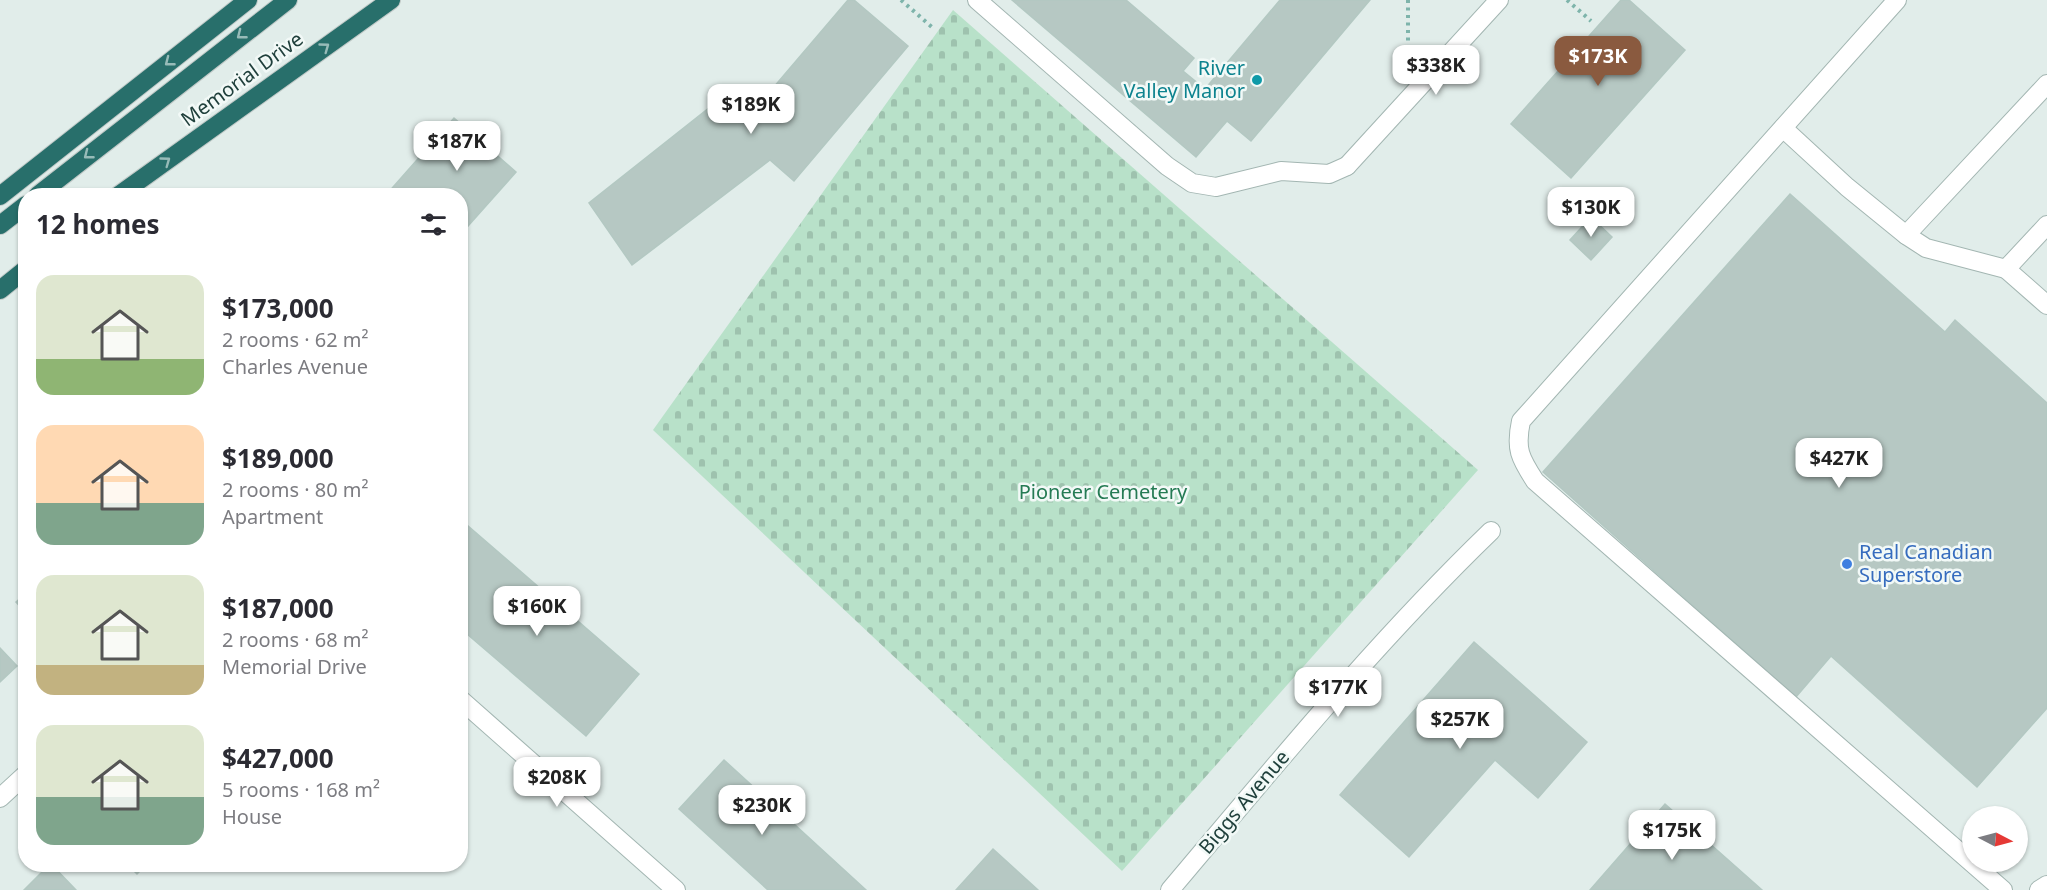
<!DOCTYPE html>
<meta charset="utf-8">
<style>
body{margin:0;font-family:"Noto Sans",sans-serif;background:#f2f2f3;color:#2b2b33;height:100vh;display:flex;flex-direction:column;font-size:22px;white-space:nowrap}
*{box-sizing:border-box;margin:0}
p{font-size:20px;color:#7c7c81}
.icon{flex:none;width:33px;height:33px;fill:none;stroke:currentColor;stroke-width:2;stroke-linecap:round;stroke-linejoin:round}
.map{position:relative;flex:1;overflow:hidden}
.side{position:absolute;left:18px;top:188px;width:450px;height:684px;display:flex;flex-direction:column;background:#fff;border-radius:24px;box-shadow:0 2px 4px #0004}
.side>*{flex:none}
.needle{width:39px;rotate:96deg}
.tools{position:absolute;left:1962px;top:806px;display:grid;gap:12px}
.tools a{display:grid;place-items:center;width:66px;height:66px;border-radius:50%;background:#fff;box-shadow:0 2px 4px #0004;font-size:30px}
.price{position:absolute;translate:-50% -51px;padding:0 14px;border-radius:12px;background:#fff;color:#222;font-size:20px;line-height:39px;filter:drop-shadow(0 2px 3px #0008)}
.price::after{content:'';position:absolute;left:50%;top:36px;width:18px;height:14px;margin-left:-9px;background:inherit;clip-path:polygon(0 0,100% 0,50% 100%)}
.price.on{background:#8a5a3f;color:#fff}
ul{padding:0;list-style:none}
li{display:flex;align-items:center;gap:18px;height:150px;padding:0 18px}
li span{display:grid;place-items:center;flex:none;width:168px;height:120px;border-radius:18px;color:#555}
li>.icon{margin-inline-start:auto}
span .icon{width:72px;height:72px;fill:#fffc;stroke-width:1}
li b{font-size:26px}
h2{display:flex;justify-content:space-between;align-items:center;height:72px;padding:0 18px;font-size:26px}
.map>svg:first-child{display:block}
</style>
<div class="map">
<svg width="2047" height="890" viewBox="0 0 2047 890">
<defs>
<pattern id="cemetery-stones" width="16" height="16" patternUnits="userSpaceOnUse" patternTransform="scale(1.5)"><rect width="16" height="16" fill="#b8e1c9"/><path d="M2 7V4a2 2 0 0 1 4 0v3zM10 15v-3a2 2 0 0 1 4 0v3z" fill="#9ec2ae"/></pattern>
</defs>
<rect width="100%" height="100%" fill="#e1edea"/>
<path fill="url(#cemetery-stones)" d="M953,10L1478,470L1122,871L653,430Z"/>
<g fill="#b6c8c3" stroke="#b3c8c2" stroke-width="1.5">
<path d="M848,0H854L908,46L794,181L770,160L632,265L589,203L724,96L744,122Z"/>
<path d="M1012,0H1126L1194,58L1183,71L1205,89L1280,0H1370L1251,141L1227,121L1196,157Z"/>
<path d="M1621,0H1629L1685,50L1571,178L1511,124Z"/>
<path d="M454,118L516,172L460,235V195H386Z"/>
<path d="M1790,194L1945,332L1955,320L2047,403V708L1977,787L1831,656L1796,697L1543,472Z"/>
<path d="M1591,217L1612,237L1591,260L1570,240Z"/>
<path d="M460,519L639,674L586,736L460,628Z"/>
<path d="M26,593V613L16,602Z"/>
<path d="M1474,642L1587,742L1538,798L1495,760L1409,857L1340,795Z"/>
<path d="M0,648L17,666L0,682Z"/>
<path d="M724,760L866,890H768L679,809Z"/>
<path d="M1665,804L1762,890H1590Z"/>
<path d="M993,849L1038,890H956Z"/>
<path d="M51,864L76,890H24L50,864Z"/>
<path d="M127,864H147L137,874Z"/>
</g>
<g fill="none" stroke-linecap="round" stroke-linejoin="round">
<g stroke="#a3b6b2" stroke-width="20">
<g id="lane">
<path d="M977,0L1167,166L1192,183L1216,187L1281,171L1329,174L1347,166"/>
<path d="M1897,0L1521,421C1515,449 1520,458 1535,481L2003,890"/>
<path d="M1783,128L1847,187L1906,235L2047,84"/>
<path d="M1906,235L1926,248L2006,269L2047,225"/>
<path d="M2006,269L2047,305"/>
<path d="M2039,890L2047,885"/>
</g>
</g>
<g stroke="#a3b6b2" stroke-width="20">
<g id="street">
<path d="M1347,166L1499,0"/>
<path d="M460,699L676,890"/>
<path d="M0,798L26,774"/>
<path d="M1170,890C1274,767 1375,643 1491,531"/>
</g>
</g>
<g stroke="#c1cac8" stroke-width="20">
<g id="highway">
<path d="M38,195L288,0"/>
<path d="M119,195L391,0"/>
<path d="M0,196L248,0"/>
<path d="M0,225L26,205"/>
<path d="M0,290L26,269"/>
</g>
</g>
<g stroke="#7eb4ab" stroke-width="4" stroke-dasharray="3 4.5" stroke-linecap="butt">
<path d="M901,0L933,28"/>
<path d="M1408,0V62"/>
<path d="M1567,0L1591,21"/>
</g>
<use href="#lane" stroke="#fff" stroke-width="18"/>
<use href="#street" stroke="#fff" stroke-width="18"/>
<use href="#highway" stroke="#286f6b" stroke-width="18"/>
</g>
<defs><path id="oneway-chevron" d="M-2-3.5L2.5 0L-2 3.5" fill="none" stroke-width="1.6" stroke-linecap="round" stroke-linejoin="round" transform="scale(1.5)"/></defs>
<g stroke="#97bbb8">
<use href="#oneway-chevron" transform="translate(241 35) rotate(142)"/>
<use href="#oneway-chevron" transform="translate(325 47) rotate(-36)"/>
<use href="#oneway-chevron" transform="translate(169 62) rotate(142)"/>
<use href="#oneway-chevron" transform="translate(88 155) rotate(142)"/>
<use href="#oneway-chevron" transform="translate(166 161) rotate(-36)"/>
</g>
<circle fill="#0f9aa8" stroke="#f2f9f7" stroke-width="2" cx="1257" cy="80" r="6"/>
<circle fill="#3f7fe0" stroke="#f2f9f7" stroke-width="2" cx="1847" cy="564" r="6"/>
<g text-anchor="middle" stroke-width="5" stroke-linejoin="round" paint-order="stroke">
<g font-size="20" fill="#0d838f" stroke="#f2f9f7" text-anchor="end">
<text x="1245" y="75">River<tspan x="1245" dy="23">Valley Manor</tspan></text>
</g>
<g font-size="20" fill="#20403c" stroke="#f2f9f7">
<text transform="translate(242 79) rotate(-36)" y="7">Memorial Drive</text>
<text transform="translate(1244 802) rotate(-50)" y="7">Biggs Avenue</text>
</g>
<g font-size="20" fill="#257b54" stroke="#f2f9f7">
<text x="1103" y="499">Pioneer Cemetery</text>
</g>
<g font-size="20" fill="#366cbe" stroke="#f2f9f7" text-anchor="start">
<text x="1859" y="559">Real Canadian<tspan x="1859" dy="23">Superstore</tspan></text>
</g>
</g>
</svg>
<div class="tools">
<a><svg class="needle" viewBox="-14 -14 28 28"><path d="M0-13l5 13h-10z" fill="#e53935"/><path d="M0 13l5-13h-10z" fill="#7c7c81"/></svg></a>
</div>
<b class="price on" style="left:1598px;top:87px">$173K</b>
<b class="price" style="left:1436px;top:96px">$338K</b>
<b class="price" style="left:751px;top:135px">$189K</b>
<b class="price" style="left:457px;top:172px">$187K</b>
<b class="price" style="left:1591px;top:238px">$130K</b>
<b class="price" style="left:1839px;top:489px">$427K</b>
<b class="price" style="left:537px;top:637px">$160K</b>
<b class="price" style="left:1338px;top:718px">$177K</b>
<b class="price" style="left:1460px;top:750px">$257K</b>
<b class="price" style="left:557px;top:808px">$208K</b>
<b class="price" style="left:762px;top:836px">$230K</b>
<b class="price" style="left:1672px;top:861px">$175K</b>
<section class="side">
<h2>12 homes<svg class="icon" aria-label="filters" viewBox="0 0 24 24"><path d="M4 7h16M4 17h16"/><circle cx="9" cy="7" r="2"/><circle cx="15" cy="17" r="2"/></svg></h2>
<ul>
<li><span style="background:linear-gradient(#dfe7d0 70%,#8fb573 0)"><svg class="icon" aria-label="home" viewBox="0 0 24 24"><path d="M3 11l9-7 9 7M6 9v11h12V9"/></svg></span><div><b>$173,000</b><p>2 rooms · 62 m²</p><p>Charles Avenue</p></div></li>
<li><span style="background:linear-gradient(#ffd9b3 65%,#7fa58c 0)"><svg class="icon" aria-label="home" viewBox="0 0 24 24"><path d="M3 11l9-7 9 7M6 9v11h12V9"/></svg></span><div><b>$189,000</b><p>2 rooms · 80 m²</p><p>Apartment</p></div></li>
<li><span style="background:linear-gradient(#dfe7d0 75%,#c2b280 0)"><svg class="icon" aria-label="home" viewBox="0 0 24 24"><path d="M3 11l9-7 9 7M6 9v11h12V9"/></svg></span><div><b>$187,000</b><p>2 rooms · 68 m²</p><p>Memorial Drive</p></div></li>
<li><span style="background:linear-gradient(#dfe7d0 60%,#7fa58c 0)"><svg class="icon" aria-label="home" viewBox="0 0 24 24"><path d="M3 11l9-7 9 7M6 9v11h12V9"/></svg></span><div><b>$427,000</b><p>5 rooms · 168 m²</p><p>House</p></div></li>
</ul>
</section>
</div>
